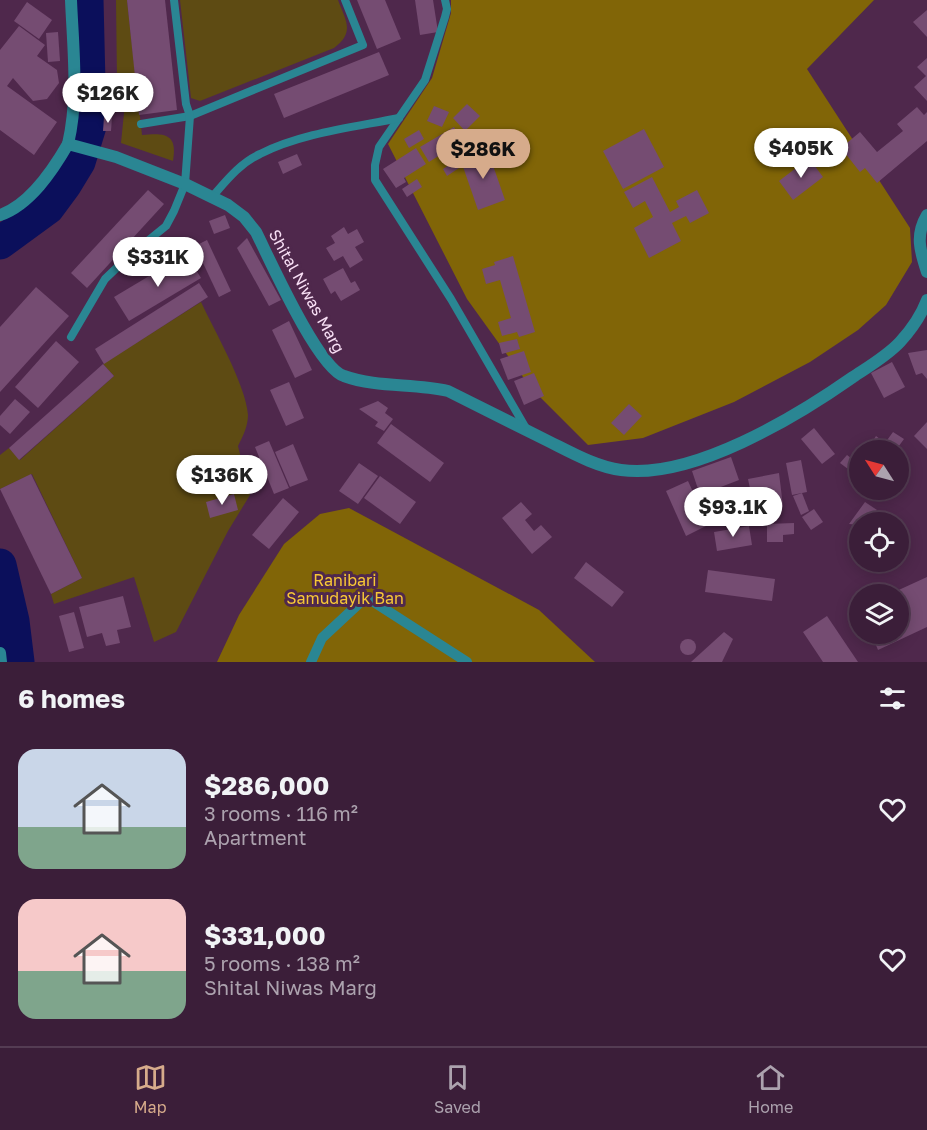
<!DOCTYPE html>
<meta charset="utf-8">
<style>
body{margin:0;font-family:"Golos Text",sans-serif;background:#422741;color:#f1f3f6;height:100vh;display:flex;flex-direction:column;font-size:22px;white-space:nowrap}
*{box-sizing:border-box;margin:0}
p{font-size:20px;color:#aca2ae}
.icon{flex:none;width:33px;height:33px;fill:none;stroke:currentColor;stroke-width:2;stroke-linecap:round;stroke-linejoin:round}
.map{position:relative;height:662px;overflow:hidden}
.drawer{display:flex;flex-direction:column;background:#3b1e39;flex:1}
.drawer>*{flex:none}
.needle{width:39px;rotate:306deg}
.tools{position:absolute;left:849px;top:440px;display:grid;gap:12px}
.tools a{display:grid;place-items:center;width:60px;height:60px;border-radius:50%;background:#3b1e39;box-shadow:0 3px 15px #0003,0 0 0 2px #543c53;font-size:30px}
.price{position:absolute;translate:-50% -51px;padding:0 14px;border-radius:21px;background:#fff;color:#222;font-size:20px;line-height:39px;filter:drop-shadow(0 2px 3px #0008)}
.price::after{content:'';position:absolute;left:50%;top:36px;width:18px;height:14px;margin-left:-9px;background:inherit;clip-path:polygon(0 0,100% 0,50% 100%)}
.price.on{background:#d6ab8b;color:#111}
ul{padding:0;list-style:none}
li{display:flex;align-items:center;gap:18px;height:150px;padding:0 18px}
li span{display:grid;place-items:center;flex:none;width:168px;height:120px;border-radius:18px;color:#555}
li>.icon{margin-inline-start:auto}
span .icon{width:72px;height:72px;fill:#fffc;stroke-width:1}
li b{font-size:26px}
h2{display:flex;justify-content:space-between;align-items:center;height:72px;padding:0 18px;font-size:26px}
.dock{display:flex;justify-content:space-around;align-items:center;height:84px;border-top:2px solid #543c53;background:#3b1e39;font-size:16px;color:#aca2ae}
.dock a{display:grid;justify-items:center;gap:3px}
.dock .on{color:#d6ab8b}
.map>svg:first-child{display:block}
</style>
<div class="map">
<svg width="927" height="662" viewBox="0 0 927 662">
<rect width="100%" height="100%" fill="#4f284c"/>
<g fill="#5e4b13">
<path d="M116,0H127L142,135C164,133 178,133 173,161L121,143L124,113L117,81Z"/>
<path d="M180,0H338C346,21 355,32 334,48L200,101L191,98Z"/>
<path d="M201,302C214,330 246,385 248,415C248,426 243,436 238,446L250,495L228,531L176,632L154,642L134,577L54,604L51,594L82,578L32,474L0,489V455L9,448L20,460L114,376L103,364Z"/>
</g>
<g fill="#816507">
<path d="M451,0H874L807,69L910,228L912,262L886,305L858,330L810,362L734,402L643,438L588,445L531,388L467,299L388,144L432,78L451,13Z"/>
<path d="M349,508L539,610L595,662H217L239,615L284,544L320,514Z"/>
</g>
<g fill="none" stroke-linecap="round" stroke-linejoin="round">
<g stroke="#0b0f5b" stroke-width="33">
<path d="M0,243L48,208L65,185L79,162L90,126L87,0"/>
<path d="M0,565L13,621L18,662"/>
</g>
</g>
<g fill="#754c72">
<path d="M127,0H165L177,110L139,115Z"/>
<path d="M357,0H385L401,39L377,49Z"/>
<path d="M415,0H433L438,32L420,35Z"/>
<path d="M27,2L52,20L39,39L14,21Z"/>
<path d="M927,10V37L913,22Z"/>
<path d="M19,26L45,45L37,56L57,70L59,83L47,99L33,101L13,78L7,86L57,122L34,155L0,130V50Z"/>
<path d="M58,32L60,61L48,62L46,33Z"/>
<path d="M379,52L389,75L284,118L274,94Z"/>
<path d="M927,58V101L914,87L926,76L917,67Z"/>
<rect x="101" y="95" width="10" height="12"/>
<path d="M467,104L480,116L465,131L453,118Z"/>
<path d="M434,106L449,112L442,127L427,121Z"/>
<path d="M917,107L924,115L927,112V141L877,183L865,168L860,172L841,148L860,132L877,152L903,131L897,124Z"/>
<path d="M104,117H112L111,131H103Z"/>
<path d="M454,127L462,141L429,162L420,147Z"/>
<path d="M644,129L664,167L623,189L603,151Z"/>
<path d="M419,130L424,139L409,148L404,139Z"/>
<path d="M416,148L426,164L404,178L406,182L396,188L383,169Z"/>
<path d="M488,151L505,200L478,210L461,161Z"/>
<path d="M297,154L302,165L283,174L278,162Z"/>
<path d="M809,158L823,177L793,200L779,181Z"/>
<path d="M455,161L459,168L447,176L443,169Z"/>
<path d="M652,177L670,212L679,207L676,201L697,190L709,213L690,223L686,216L672,223L681,241L649,258L634,228L653,217L645,201L633,208L624,192Z"/>
<path d="M417,179L422,187L407,197L402,189Z"/>
<path d="M148,190L164,204L87,288L71,273Z"/>
<path d="M225,215L230,228L214,234L209,221Z"/>
<path d="M344,227L348,234L357,229L364,242L355,247L363,260L350,268L343,256L334,261L326,248L335,243L331,236Z"/>
<path d="M247,238L281,300L269,306L237,248Z"/>
<path d="M207,240L231,291L219,297L195,246Z"/>
<path d="M186,254L201,278L129,321L114,297Z"/>
<path d="M513,256L535,332L519,337L517,332L502,336L498,322L511,318L500,280L486,284L482,269L495,265L494,262Z"/>
<path d="M343,268L351,283L355,281L360,290L341,301L335,291L331,294L323,279Z"/>
<path d="M199,283L208,297L104,364L95,349Z"/>
<path d="M36,287L69,316L0,392V327Z"/>
<path d="M289,321L312,370L295,378L272,330Z"/>
<path d="M517,339L520,349L502,354L499,343Z"/>
<path d="M56,341L79,362L38,408L15,387Z"/>
<path d="M927,350V379L922,373L916,375L908,353Z"/>
<path d="M524,351L531,372L508,380L500,359Z"/>
<path d="M892,362L905,387L884,398L871,373Z"/>
<path d="M103,364L114,376L19,460L9,448Z"/>
<path d="M534,373L544,396L524,405L514,381Z"/>
<path d="M289,382L304,418L286,426L270,390Z"/>
<path d="M15,399L30,412L10,434L0,425V416Z"/>
<path d="M378,401L388,408L385,413L393,419L384,431L375,426L378,422L359,409Z"/>
<path d="M629,404L642,416L624,435L611,423Z"/>
<path d="M927,422V449L914,436Z"/>
<path d="M391,424L444,463L430,482L377,443Z"/>
<path d="M814,428L835,454L822,464L801,439Z"/>
<path d="M893,432L904,439L896,450H867L876,436L885,443Z"/>
<path d="M269,441L289,488L274,494L255,447Z"/>
<path d="M293,444L308,480L290,487L275,452Z"/>
<path d="M847,455L860,465V478L840,463Z"/>
<path d="M731,457L739,480L700,495L692,471Z"/>
<path d="M801,460L807,492L792,495L786,463Z"/>
<path d="M359,463L378,476L358,504L339,491Z"/>
<path d="M779,473L783,506L770,509V507L761,509L758,497L752,498L748,479Z"/>
<path d="M31,474L82,578L51,594L0,489Z"/>
<path d="M380,476L416,502L400,524L364,498Z"/>
<path d="M688,481L708,525L686,536L666,491Z"/>
<path d="M802,493L809,511L801,515L793,496Z"/>
<path d="M234,494L238,510L210,518L206,502Z"/>
<path d="M283,498L299,512L269,549L252,535Z"/>
<path d="M521,502L532,514L525,520L534,531L541,525L552,537L532,554L502,518Z"/>
<path d="M865,502L877,510L867,522H860V525L849,524Z"/>
<path d="M814,509L823,522L811,530L802,517Z"/>
<path d="M794,523V534L783,535V542H767V524Z"/>
<path d="M749,526L752,545L717,551L714,532Z"/>
<path d="M586,562L624,592L612,607L574,578Z"/>
<path d="M708,570L775,579L772,601L705,592Z"/>
<path d="M927,577V627L878,650L871,633H898V594H890Z"/>
<path d="M123,596L131,627L117,630L120,643L106,646L102,633L87,637L79,607Z"/>
<path d="M74,612L84,648L69,652L59,616Z"/>
<path d="M827,616L858,662H823L803,632Z"/>
<path d="M724,632L733,639L722,662H691Z"/>
<circle cx="688" cy="647" r="8"/>
</g>
<g fill="none" stroke-linecap="round" stroke-linejoin="round">
<g stroke="#2a8693" stroke-width="8">
<path d="M445,0L447,9L445,17L425,80L379,147L375,165V180L451,299L527,430"/>
<path d="M141,124L190,116L363,45L345,0"/>
<path d="M212,197C226,181 240,163 260,154C301,133 355,127 399,118"/>
<path d="M71,337L105,279L129,256L166,226L174,211L185,184L190,116L186,104L174,0"/>
</g>
<path stroke="#2a8693" stroke-width="10" d="M311,662L322,638L366,597L467,662"/>
<g stroke="#2a8693" stroke-width="12">
<path d="M68,144C79,97 73,48 71,0"/>
<path d="M0,653L1,662"/>
</g>
<g stroke="#2a8693" stroke-width="12">
<path d="M0,215C30,205 53,170 68,144L116,157L185,184L228,205L244,217L256,232C270,260 318,368 344,376C377,388 414,383 448,391C482,408 516,425 550,442C572,453 597,467 621,470C692,480 796,417 853,377C868,367 887,356 900,342C911,330 921,316 927,300"/>
<path d="M927,215C915,235 920,251 927,272"/>
</g>
</g>
<g text-anchor="middle" stroke-width="6" stroke-linejoin="round" paint-order="stroke">
<g font-size="16" fill="#f8dff5" stroke="#4f284c">
<text transform="translate(307 291) rotate(61)" y="6">Shital Niwas Marg</text>
</g>
<g font-size="16" fill="#f8c836" stroke="#4f284c">
<text x="345" y="586">Ranibari<tspan x="345" dy="18">Samudayik Ban</tspan></text>
</g>
</g>
</svg>
<div class="tools">
<a><svg class="needle" viewBox="-14 -14 28 28"><path d="M0-13l5 13h-10z" fill="#e53935"/><path d="M0 13l5-13h-10z" fill="#aca2ae"/></svg></a>
<a><svg class="icon" aria-label="locate" viewBox="0 0 24 24"><circle cx="12" cy="12" r="6"/><path d="M12 2v4M12 18v4M2 12h4M18 12h4"/></svg></a>
<a><svg class="icon" aria-label="layers" viewBox="0 0 24 24"><path d="M12 4l9 5-9 5-9-5zM3 14l9 5 9-5"/></svg></a>
</div>
<b class="price" style="left:108px;top:124px">$126K</b>
<b class="price" style="left:801px;top:179px">$405K</b>
<b class="price on" style="left:483px;top:180px">$286K</b>
<b class="price" style="left:158px;top:288px">$331K</b>
<b class="price" style="left:222px;top:506px">$136K</b>
<b class="price" style="left:733px;top:538px">$93.1K</b>
</div>
<section class="drawer">
<h2>6 homes<svg class="icon" aria-label="filters" viewBox="0 0 24 24"><path d="M4 7h16M4 17h16"/><circle cx="9" cy="7" r="2"/><circle cx="15" cy="17" r="2"/></svg></h2>
<ul>
<li><span style="background:linear-gradient(#c9d6e8 65%,#7fa58c 0)"><svg class="icon" aria-label="home" viewBox="0 0 24 24"><path d="M3 11l9-7 9 7M6 9v11h12V9"/></svg></span><div><b>$286,000</b><p>3 rooms · 116 m²</p><p>Apartment</p></div><svg class="icon" aria-label="heart" viewBox="0 0 24 24"><path d="M12 20l-8-8c-3-5 5-10 8-4 3-6 11-1 8 4z"/></svg></li>
<li><span style="background:linear-gradient(#f6c9c9 60%,#7fa58c 0)"><svg class="icon" aria-label="home" viewBox="0 0 24 24"><path d="M3 11l9-7 9 7M6 9v11h12V9"/></svg></span><div><b>$331,000</b><p>5 rooms · 138 m²</p><p>Shital Niwas Marg</p></div><svg class="icon" aria-label="heart" viewBox="0 0 24 24"><path d="M12 20l-8-8c-3-5 5-10 8-4 3-6 11-1 8 4z"/></svg></li>
</ul>
</section>
<nav class="dock">
<a class="on"><svg class="icon" aria-label="map" viewBox="0 0 24 24"><path d="M3 6l6-2 6 2 6-2v14l-6 2-6-2-6 2zM9 4v14M15 6v14"/></svg>Map</a>
<a><svg class="icon" aria-label="saved" viewBox="0 0 24 24"><path d="M7 4h10v16l-5-4-5 4z"/></svg>Saved</a>
<a><svg class="icon" aria-label="home" viewBox="0 0 24 24"><path d="M3 11l9-7 9 7M6 9v11h12V9"/></svg>Home</a>
</nav>
